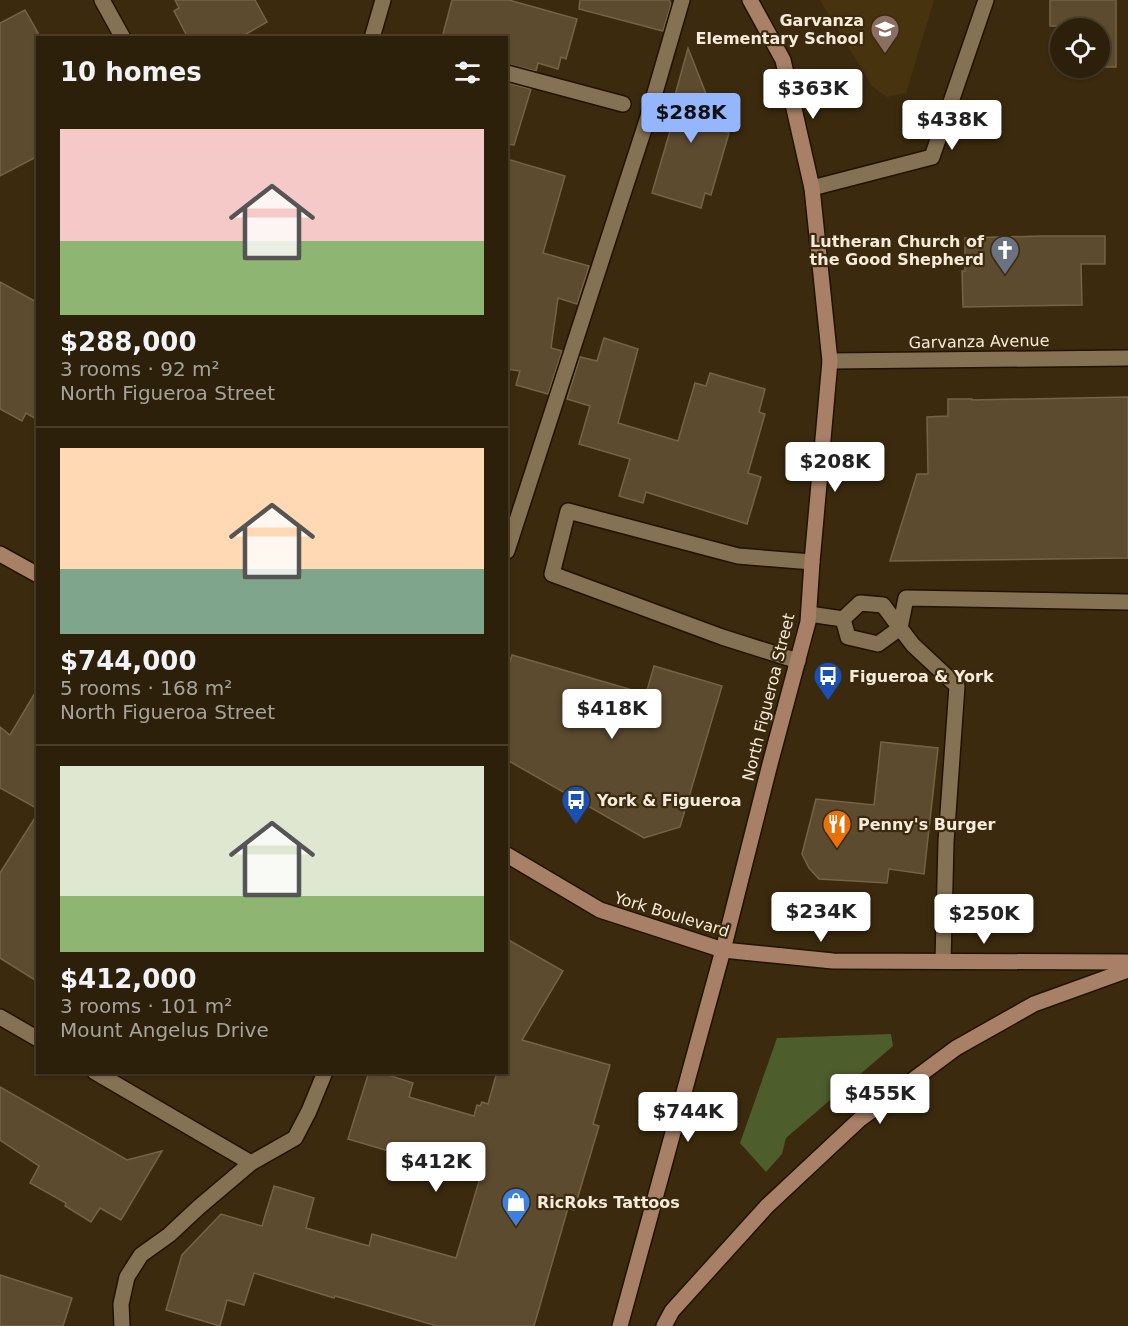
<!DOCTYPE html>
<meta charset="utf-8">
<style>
body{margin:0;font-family:"DejaVu Sans",sans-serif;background:#382d18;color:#f1f3f6;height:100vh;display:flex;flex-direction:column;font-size:22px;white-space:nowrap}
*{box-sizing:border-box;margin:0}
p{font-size:20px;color:#a6a39c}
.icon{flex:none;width:33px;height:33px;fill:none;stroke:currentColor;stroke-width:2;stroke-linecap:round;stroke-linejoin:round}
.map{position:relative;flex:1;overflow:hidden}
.drawer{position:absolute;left:36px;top:36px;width:472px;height:1038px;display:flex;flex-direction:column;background:#2c200a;border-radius:0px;box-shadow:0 2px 4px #0004,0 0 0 2px #483e2b}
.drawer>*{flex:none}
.tools{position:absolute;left:1050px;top:18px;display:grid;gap:12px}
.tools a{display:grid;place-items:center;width:60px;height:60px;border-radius:50%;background:#2c200a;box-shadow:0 2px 4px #0004,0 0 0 2px #483e2b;font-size:30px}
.price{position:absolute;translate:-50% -51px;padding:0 14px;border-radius:6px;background:#fff;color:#222;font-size:20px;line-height:39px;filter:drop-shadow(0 2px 3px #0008)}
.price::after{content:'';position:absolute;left:50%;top:36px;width:18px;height:14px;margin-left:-9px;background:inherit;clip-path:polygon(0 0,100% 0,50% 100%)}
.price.active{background:#95b6fd;color:#111}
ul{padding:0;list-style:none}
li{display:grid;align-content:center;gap:12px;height:318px;padding:0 24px}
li+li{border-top:2px solid #483e2b}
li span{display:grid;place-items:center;height:186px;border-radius:0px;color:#555}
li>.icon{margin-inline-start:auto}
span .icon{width:108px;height:108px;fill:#fffc;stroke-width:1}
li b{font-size:26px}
h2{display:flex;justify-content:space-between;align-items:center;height:72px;padding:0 24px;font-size:26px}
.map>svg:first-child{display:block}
</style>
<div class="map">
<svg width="1128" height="1326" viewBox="0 0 1128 1326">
<rect width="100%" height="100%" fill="#3b2a0e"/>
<path fill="#48330f" d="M820,0H934L906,93L887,97L872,86Z"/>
<path fill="#4d5d2b" d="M891,1034L893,1046L786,1138L782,1154L766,1172L740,1143L777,1038Z"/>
<g fill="#5d4b2f" stroke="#766346" stroke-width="1.5">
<path d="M175,0H255L267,22L239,38H188L174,11L179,8Z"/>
<path d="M452,0H509L577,19L566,59L561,57L558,69L538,63L536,71L507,64V38H442Z"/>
<path d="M580,0H669L671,4L663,31L579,9Z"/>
<path d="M1050,0H1116V67H1100V28H1060V55H1058L1057,26H1050Z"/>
<path d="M25,10L38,33V156L0,176V23Z"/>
<path d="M688,48L712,109L719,130L729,133L711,195L705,193L701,208L652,193L679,100L674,99Z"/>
<path d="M507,83L531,89L514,145L507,144Z"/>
<path d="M507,159L565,176L543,253L589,266L577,304L558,298L551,348L562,351L548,394L516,385L520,371L507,369Z"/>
<path d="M1042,236H1105V264H1081L1082,305L963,307L962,271H965V238Z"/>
<path d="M0,282L38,303V420L26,413L22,421L0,409Z"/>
<path d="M604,338L638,349L618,423L678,441L695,383L706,386L710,373L765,389L759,412L765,414L748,473L761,477L747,524L646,492L643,503L619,496L630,459L579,444L590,406L567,399L580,357L597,361Z"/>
<path d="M1128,397V558L890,561L917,474H928L927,417L948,416V399H972V400Z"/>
<path d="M512,655L646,694L654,666L722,686L680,827L644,838L507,760V670Z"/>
<path d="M38,688V809L0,788V727L10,735Z"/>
<path d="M881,742L938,748L924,874L889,869L887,883L819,879L809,868L802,854L816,799L874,805Z"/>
<path d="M38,813V982L0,958V873Z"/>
<path d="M507,939L563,971L522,1040L610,1065L593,1124L599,1126L574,1210L568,1208L534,1326H437L335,1296L334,1298L254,1273L244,1305L227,1300L220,1326L166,1310L182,1255L221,1214L262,1226L274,1186L314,1198L306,1228L369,1246L372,1234L456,1258L480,1178L348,1139L369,1072H379L413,1083L409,1097L474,1116L477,1105L480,1106L482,1102L488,1104L497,1072H507Z"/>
<path d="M0,1087L127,1160L162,1151L121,1220L100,1208L91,1222L65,1206L66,1203L30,1183L39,1166L0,1140Z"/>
<path d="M0,1275L72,1298L63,1326H0Z"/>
</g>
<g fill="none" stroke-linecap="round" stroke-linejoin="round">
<g stroke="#221200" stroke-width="18">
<g id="lane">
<path d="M507,73L623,104"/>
<path d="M507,551L647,120L682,0"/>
<path d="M860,603L883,605L900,628L878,644L848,637L843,619Z"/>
<path d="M809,614L843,619"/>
<path d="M798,661L722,637L552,574L568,511L738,556L812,562"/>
<path d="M943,961L946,842L957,686L913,645L900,628L906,598L1128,602"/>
</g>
</g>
<g stroke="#221200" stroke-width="18">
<g id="street">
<path d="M102,0L123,38"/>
<path d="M372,38L383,0"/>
<path d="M812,188L932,157L986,0"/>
<path d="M830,361L1128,358"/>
<path d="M0,1017L38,1039"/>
<path d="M95,1072L251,1163"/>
<path d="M122,1326L121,1304L127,1277L141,1255L169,1235L199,1207L251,1163L295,1138L309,1111L325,1072"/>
</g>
</g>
<g stroke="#221200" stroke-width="18">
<g id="secondary">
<path d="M0,554L38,575"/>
<path d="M507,855L600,910L723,950L833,961L1128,962"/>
<path d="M620,1326L723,950L770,764L808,622L812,562L830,361L812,188L783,60L750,0"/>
<path d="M664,1326L672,1311L767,1206L859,1120L956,1048L1034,1004L1128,970"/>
</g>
</g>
<use href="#lane" stroke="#857254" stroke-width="15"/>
<use href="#street" stroke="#857254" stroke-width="15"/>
<use href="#secondary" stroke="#a88068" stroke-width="15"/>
</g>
<defs>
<g id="school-pin" transform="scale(1.5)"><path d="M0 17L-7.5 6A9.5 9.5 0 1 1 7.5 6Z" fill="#8d6e63" stroke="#3b2a0e"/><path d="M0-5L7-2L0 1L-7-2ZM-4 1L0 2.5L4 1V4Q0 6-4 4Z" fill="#fff"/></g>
<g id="church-pin" transform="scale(1.5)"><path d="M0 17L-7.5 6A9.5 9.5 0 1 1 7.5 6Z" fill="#6b7280" stroke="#3b2a0e"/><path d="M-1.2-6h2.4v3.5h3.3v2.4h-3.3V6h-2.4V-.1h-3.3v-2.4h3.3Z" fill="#fff"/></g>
<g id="bus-pin" transform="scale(1.5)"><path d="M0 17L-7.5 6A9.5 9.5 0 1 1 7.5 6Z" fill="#1a4fb4" stroke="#3b2a0e"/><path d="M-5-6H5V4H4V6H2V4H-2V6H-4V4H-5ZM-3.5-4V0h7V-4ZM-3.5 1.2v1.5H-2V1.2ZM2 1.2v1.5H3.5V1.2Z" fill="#fff"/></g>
<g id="restaurant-pin" transform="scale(1.5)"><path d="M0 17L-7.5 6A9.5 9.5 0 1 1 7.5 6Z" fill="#e8710a" stroke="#3b2a0e"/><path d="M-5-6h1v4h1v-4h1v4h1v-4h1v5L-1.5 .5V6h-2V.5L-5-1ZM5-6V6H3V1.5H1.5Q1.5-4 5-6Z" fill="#fff"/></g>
<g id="shop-pin" transform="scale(1.5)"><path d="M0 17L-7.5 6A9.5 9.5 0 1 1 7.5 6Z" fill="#3f7fe0" stroke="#3b2a0e"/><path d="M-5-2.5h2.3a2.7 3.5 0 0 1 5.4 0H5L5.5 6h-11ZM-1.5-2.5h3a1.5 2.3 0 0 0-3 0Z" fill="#fff"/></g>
</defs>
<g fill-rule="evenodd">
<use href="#school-pin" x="885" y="29"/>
<use href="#church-pin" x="1005" y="250"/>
<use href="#bus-pin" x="828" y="676"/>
<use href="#bus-pin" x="576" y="800"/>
<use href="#restaurant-pin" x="837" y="824"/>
<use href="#shop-pin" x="516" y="1202"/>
</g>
<g text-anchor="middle" stroke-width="4.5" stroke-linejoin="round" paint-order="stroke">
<g font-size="16" font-weight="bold" fill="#f6ebdb" stroke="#3b2a0e" text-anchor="start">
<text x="864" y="26" text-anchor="end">Garvanza<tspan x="864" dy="18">Elementary School</tspan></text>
<text x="984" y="247" text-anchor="end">Lutheran Church of<tspan x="984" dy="18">the Good Shepherd</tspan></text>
<text x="849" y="682">Figueroa &amp; York</text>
<text x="597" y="806">York &amp; Figueroa</text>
<text x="858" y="830">Penny's Burger</text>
<text x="537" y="1208">RicRoks Tattoos</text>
</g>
<g font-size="16" fill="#f6ebdb" stroke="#3b2a0e">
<text transform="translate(979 341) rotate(-1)" y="6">Garvanza Avenue</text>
<text transform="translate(768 697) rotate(-76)" y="6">North Figueroa Street</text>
<text transform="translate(672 914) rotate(17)" y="6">York Boulevard</text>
</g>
</g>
</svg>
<div class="tools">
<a><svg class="icon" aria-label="locate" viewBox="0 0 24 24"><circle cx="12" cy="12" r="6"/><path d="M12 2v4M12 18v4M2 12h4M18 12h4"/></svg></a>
</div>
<b class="price" style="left:813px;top:120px">$363K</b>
<b class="price active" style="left:691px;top:144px">$288K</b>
<b class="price" style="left:952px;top:151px">$438K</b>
<b class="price" style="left:835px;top:493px">$208K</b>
<b class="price" style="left:612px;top:740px">$418K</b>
<b class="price" style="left:821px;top:943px">$234K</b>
<b class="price" style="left:984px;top:945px">$250K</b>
<b class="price" style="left:880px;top:1125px">$455K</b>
<b class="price" style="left:688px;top:1143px">$744K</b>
<b class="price" style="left:436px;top:1193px">$412K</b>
<section class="drawer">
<h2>10 homes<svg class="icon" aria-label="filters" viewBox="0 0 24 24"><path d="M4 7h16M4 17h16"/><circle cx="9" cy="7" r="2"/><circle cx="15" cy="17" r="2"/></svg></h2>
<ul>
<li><span style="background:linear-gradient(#f6c9c9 60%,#8fb573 0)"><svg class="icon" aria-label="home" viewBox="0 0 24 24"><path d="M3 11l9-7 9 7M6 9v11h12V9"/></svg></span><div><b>$288,000</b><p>3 rooms · 92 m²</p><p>North Figueroa Street</p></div></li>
<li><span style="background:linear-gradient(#ffd9b3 65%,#7fa58c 0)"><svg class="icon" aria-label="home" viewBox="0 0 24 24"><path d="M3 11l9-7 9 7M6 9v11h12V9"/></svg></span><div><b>$744,000</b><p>5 rooms · 168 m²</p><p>North Figueroa Street</p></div></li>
<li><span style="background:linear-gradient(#dfe7d0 70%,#8fb573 0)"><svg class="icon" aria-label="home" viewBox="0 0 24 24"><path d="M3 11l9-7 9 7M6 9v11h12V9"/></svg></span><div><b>$412,000</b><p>3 rooms · 101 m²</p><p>Mount Angelus Drive</p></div></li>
</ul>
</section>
</div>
